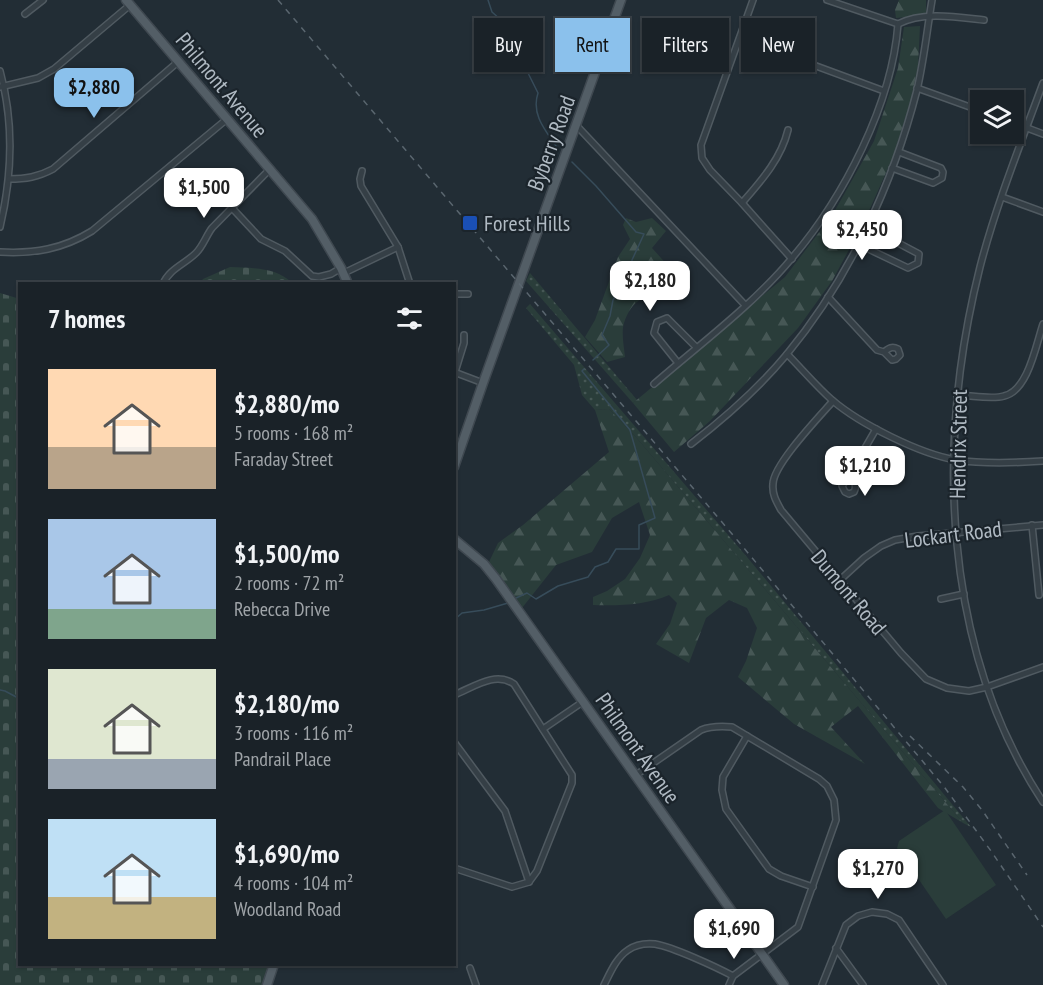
<!DOCTYPE html>
<meta charset="utf-8">
<style>
body{margin:0;font-family:"PT Sans Narrow",sans-serif;background:#272f34;color:#f1f3f6;height:100vh;display:flex;flex-direction:column;font-size:22px;white-space:nowrap}
*{box-sizing:border-box;margin:0}
p{font-size:20px;color:#9fa4a8}
.icon{flex:none;width:33px;height:33px;fill:none;stroke:currentColor;stroke-width:2;stroke-linecap:round;stroke-linejoin:round}
.map{position:relative;flex:1;overflow:hidden}
.sheet{position:absolute;left:18px;top:282px;width:438px;height:684px;display:flex;flex-direction:column;background:#1a2228;border-radius:0px;box-shadow:0 2px 4px #0004,0 0 0 2px #383f45}
.sheet>*{flex:none}
.guide{position:absolute;left:474px;top:18px;width:478px;height:54px;display:flex;gap:12px}
.fabs{position:absolute;left:970px;top:90px;display:grid;gap:12px}
.fabs a{display:grid;place-items:center;width:54px;height:54px;border-radius:0px;background:#1a2228;box-shadow:0 2px 4px #0004,0 0 0 2px #383f45;font-size:30px}
.price{position:absolute;translate:-50% -51px;padding:0 14px;border-radius:12px;background:#fff;color:#222;font-size:20px;line-height:39px;filter:drop-shadow(0 2px 3px #0008)}
.price::after{content:'';position:absolute;left:50%;top:36px;width:18px;height:14px;margin-left:-9px;background:inherit;clip-path:polygon(0 0,100% 0,50% 100%)}
.price.current{background:#8bc1ec;color:#111}
ul{padding:0;list-style:none}
li{display:flex;align-items:center;gap:18px;height:150px;padding:0 30px}
li span{display:grid;place-items:center;flex:none;width:168px;height:120px;border-radius:0px;color:#555}
li>.icon{margin-inline-start:auto}
span .icon{width:72px;height:72px;fill:#fffc;stroke-width:1}
li b{font-size:26px}
h2{display:flex;justify-content:space-between;align-items:center;height:72px;padding:0 30px;font-size:26px}
.pill{padding:0 21px;border-radius:0px;background:#1a2228;box-shadow:0 2px 4px #0004,0 0 0 2px #383f45;font-size:21px;line-height:54px}
.pill.current{background:#8bc1ec;color:#111}
.map>svg:first-child{display:block}
</style>
<div class="map">
<svg width="1043" height="985" viewBox="0 0 1043 985">
<defs>
<pattern id="green-dots" width="8" height="8" patternUnits="userSpaceOnUse" patternTransform="scale(1.5)"><rect width="8" height="8" fill="#2a3d3a"/><path d="M2 2h.1M6 6h.1" fill="none" stroke="#465755" stroke-width="1.8" stroke-linecap="round"/></pattern>
<pattern id="forest-firs" width="22" height="20" patternUnits="userSpaceOnUse" patternTransform="scale(1.5)"><rect width="22" height="20" fill="#2a3d3a"/><path d="M5 1l3.5 6h-7zM16 11l3.5 6h-7z" fill="#465755"/></pattern>
<pattern id="cemetery-stones" width="16" height="16" patternUnits="userSpaceOnUse" patternTransform="scale(1.5)"><rect width="16" height="16" fill="#2a3d3a"/><path d="M2 7V4a2 2 0 0 1 4 0v3zM10 15v-3a2 2 0 0 1 4 0v3z" fill="#465755"/></pattern>
</defs>
<rect width="100%" height="100%" fill="#222d35"/>
<g fill="url(#green-dots)">
<path d="M530,273L637,400L633,403L526,281Z"/>
<path d="M530,304L747,557L971,827L963,823L635,436L609,409L595,410L582,395L574,365L526,308Z"/>
</g>
<g fill="url(#forest-firs)">
<path d="M899,0H926V15L896,18L895,10Z"/>
<path d="M920,26L918,66L911,100L893,157L864,222L832,281L798,328L710,421L674,452L633,403L785,277L833,214L874,141L898,68L904,27Z"/>
<path d="M626,218L636,222L652,218L666,231L652,248L688,288L682,294C656,290 633,294 624,323C621,332 624,347 625,357L607,362L585,337L595,320L618,257L630,239L623,225Z"/>
<path d="M609,409L635,436L963,823L938,808L858,706L831,727L865,764L794,724L738,677L746,661L757,628L747,608L729,600L706,618L689,663L656,644L670,624L677,603L669,595C647,605 618,606 593,605V597L607,591L625,579L640,558L650,535L639,502L612,518L592,552L556,565L522,608L489,562L498,543L523,525L609,452L595,410Z"/>
</g>
<g fill="url(#cemetery-stones)">
<path d="M230,267C250,268 277,267 292,283H200L203,279Z"/>
<path d="M0,293L20,299V964L274,965L266,985H0Z"/>
</g>
<path fill="#2a3d3a" d="M945,810L996,885L946,919L897,848L899,841Z"/>
<g fill="none" stroke-linecap="round" stroke-linejoin="round">
<g stroke="#374c5a" stroke-width="1.5">
<path d="M488,0L492,12L501,20L505,30V40L528,73L538,93C531,114 545,130 556,146"/>
<path d="M572,162L596,186L636,232L644,234L632,260V270L613,300L610,316L602,335L609,345L593,360"/>
<path d="M516,598L527,593L536,599L558,586L588,577L595,567L608,562L616,549H639V525L655,518L630,430L582,371L584,369"/>
<path d="M454,620L462,613L484,610L508,603"/>
<path d="M0,690L5,691L20,699"/>
</g>
<g stroke="#505a61" stroke-width="8">
<g id="street">
<path d="M753,0L701,145L702,158L710,170L742,203L792,259"/>
<path d="M827,0L898,24C923,11 957,17 984,20"/>
<path d="M25,14L43,0"/>
<path d="M740,38L884,91"/>
<path d="M0,71C14,122 12,176 0,227"/>
<path d="M1043,83C1021,143 996,205 980,267C936,442 941,647 1043,802"/>
<path d="M0,87L38,78L54,69L130,5"/>
<path d="M917,88L981,111"/>
<path d="M1014,123L1043,134"/>
<path d="M577,126L745,305"/>
<path d="M892,168L933,183L942,178L943,172L941,168L899,152"/>
<path d="M362,171L360,179L361,186L398,247L410,284"/>
<path d="M9,179C26,179 38,177 53,169L179,61"/>
<path d="M1002,197L1043,212"/>
<path d="M742,203C761,181 781,159 788,130"/>
<path d="M232,208L261,239L285,251L312,276L319,277L331,274L341,268"/>
<path d="M858,244L908,268L918,263L919,254L868,227"/>
<path d="M0,252C34,254 63,249 92,231L227,119"/>
<path d="M344,273L398,247"/>
<path d="M163,284C169,269 185,264 196,253C203,246 206,236 212,228L269,170"/>
<path d="M454,294H468"/>
<path d="M828,297L877,350L884,352C889,348 892,346 898,349L900,355L896,359L892,360L884,352"/>
<path d="M787,354C802,369 816,386 832,400C860,424 920,454 956,460C984,464 1014,463 1043,461"/>
<path d="M678,363L654,333L657,322L667,318L696,347"/>
<path d="M454,372L483,383"/>
<path d="M455,372L464,343V335"/>
<path d="M654,384C700,344 753,305 792,258C844,197 892,104 898,24"/>
<path d="M957,395C971,395 991,400 1004,396C1028,391 1036,345 1043,324"/>
<path d="M833,401C819,417 773,465 773,484C772,494 776,501 781,510L901,653L926,679L947,688L969,691L987,687L1043,667"/>
<path d="M691,444C726,417 759,388 787,354C849,279 893,184 917,90C924,60 927,30 932,0"/>
<path d="M850,474L842,486L845,492L849,494L854,492C858,484 853,481 850,474L876,429"/>
<path d="M1032,525L1039,595"/>
<path d="M840,580L864,558L881,546L895,540L918,536L1043,525"/>
<path d="M941,599L964,594"/>
<path d="M454,695C474,687 495,671 514,684L572,775V783L537,871L529,882L512,887L454,868"/>
<path d="M543,729L584,701"/>
<path d="M747,736L723,777L722,790L726,809L769,869L781,876L813,887"/>
<path d="M454,742L505,811L529,882"/>
<path d="M636,775L701,730C711,726 721,726 732,727L819,779L827,786L834,800L836,820L798,927L733,976L729,985"/>
<path d="M836,948L863,985"/>
<path d="M470,968L476,985"/>
<path d="M604,985C610,973 616,958 628,950C635,945 645,943 655,944C673,947 716,967 733,976"/>
<path d="M822,985L846,925L858,916L872,912L887,914L899,920L943,985"/>
</g>
</g>
<g stroke="#3f4850" stroke-width="11">
<g id="primary">
<path d="M126,0L312,219L341,268L348,284"/>
<path d="M454,467L483,383L621,0"/>
<path d="M454,539L484,564L496,579L784,985"/>
<path d="M267,985L274,964"/>
</g>
</g>
<use href="#street" stroke="#353f46" stroke-width="5"/>
<use href="#primary" stroke="#535e66" stroke-width="8"/>
<g stroke="#5a666f" stroke-width="1.5" stroke-dasharray="6 6" stroke-linecap="butt">
<path d="M278,0L738,541L945,788L991,851L1043,927"/>
<path d="M910,736L963,787L982,810L1027,875"/>
</g>
</g>
<rect fill="#1a4fb4" stroke="#1b242b" stroke-width="2" x="462" y="215" width="16" height="16" rx="3"/>
<g text-anchor="middle" stroke-width="4.5" stroke-linejoin="round" paint-order="stroke">
<g font-size="22" fill="#b0bac3" stroke="#1b242b">
<text transform="translate(222 85) rotate(50)" y="8">Philmont Avenue</text>
<text transform="translate(551 143) rotate(-70)" y="8">Byberry Road</text>
<text transform="translate(958 444) rotate(-89)" y="8">Hendrix Street</text>
<text transform="translate(953 534) rotate(-7)" y="8">Lockart Road</text>
<text transform="translate(849 592) rotate(50)" y="8">Dumont Road</text>
<text transform="translate(638 748) rotate(55)" y="8">Philmont Avenue</text>
</g>
<g font-size="22" fill="#b0bac3" stroke="#1b242b" text-anchor="start">
<text x="484" y="231">Forest Hills</text>
</g>
</g>
</svg>
<div class="fabs">
<a><svg class="icon" aria-label="layers" viewBox="0 0 24 24"><path d="M12 4l9 5-9 5-9-5zM3 14l9 5 9-5"/></svg></a>
</div>
<b class="price current" style="left:94px;top:119px">$2,880</b>
<b class="price" style="left:204px;top:219px">$1,500</b>
<b class="price" style="left:862px;top:261px">$2,450</b>
<b class="price" style="left:650px;top:312px">$2,180</b>
<b class="price" style="left:865px;top:497px">$1,210</b>
<b class="price" style="left:878px;top:900px">$1,270</b>
<b class="price" style="left:734px;top:960px">$1,690</b>
<div class="guide">
<a class="pill">Buy</a>
<a class="pill current">Rent</a>
<a class="pill">Filters</a>
<a class="pill">New</a>
</div>
<section class="sheet">
<h2>7 homes<svg class="icon" aria-label="filters" viewBox="0 0 24 24"><path d="M4 7h16M4 17h16"/><circle cx="9" cy="7" r="2"/><circle cx="15" cy="17" r="2"/></svg></h2>
<ul>
<li><span style="background:linear-gradient(#ffd9b3 65%,#b9a48a 0)"><svg class="icon" aria-label="home" viewBox="0 0 24 24"><path d="M3 11l9-7 9 7M6 9v11h12V9"/></svg></span><div><b>$2,880/mo</b><p>5 rooms · 168 m²</p><p>Faraday Street</p></div></li>
<li><span style="background:linear-gradient(#a9c7e8 75%,#7fa58c 0)"><svg class="icon" aria-label="home" viewBox="0 0 24 24"><path d="M3 11l9-7 9 7M6 9v11h12V9"/></svg></span><div><b>$1,500/mo</b><p>2 rooms · 72 m²</p><p>Rebecca Drive</p></div></li>
<li><span style="background:linear-gradient(#dfe7d0 75%,#9aa5b1 0)"><svg class="icon" aria-label="home" viewBox="0 0 24 24"><path d="M3 11l9-7 9 7M6 9v11h12V9"/></svg></span><div><b>$2,180/mo</b><p>3 rooms · 116 m²</p><p>Pandrail Place</p></div></li>
<li><span style="background:linear-gradient(#bfe0f5 65%,#c2b280 0)"><svg class="icon" aria-label="home" viewBox="0 0 24 24"><path d="M3 11l9-7 9 7M6 9v11h12V9"/></svg></span><div><b>$1,690/mo</b><p>4 rooms · 104 m²</p><p>Woodland Road</p></div></li>
</ul>
</section>
</div>
